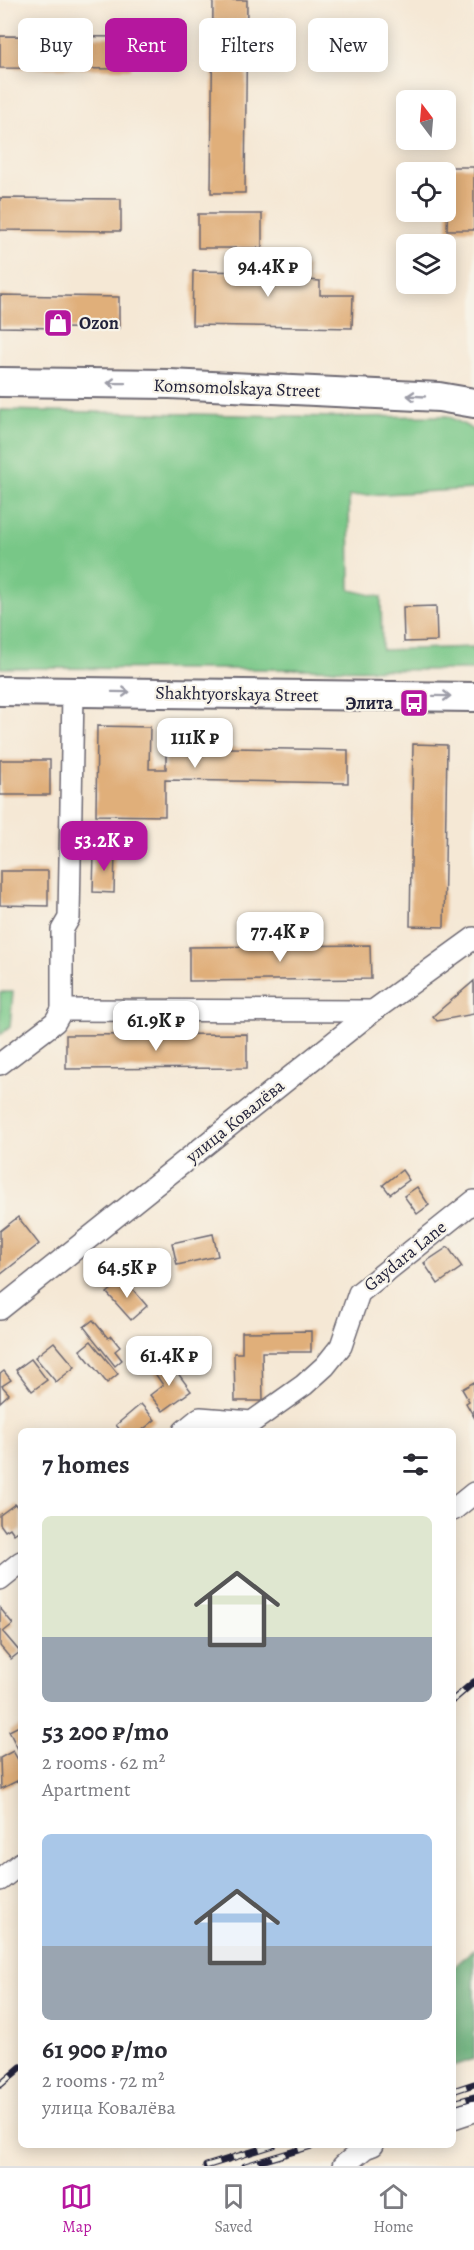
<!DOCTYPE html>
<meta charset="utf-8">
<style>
body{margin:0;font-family:Alegreya,serif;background:#f2f2f3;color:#2b2b33;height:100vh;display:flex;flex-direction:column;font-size:22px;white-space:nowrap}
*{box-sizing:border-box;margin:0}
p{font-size:20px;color:#7c7c81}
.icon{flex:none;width:33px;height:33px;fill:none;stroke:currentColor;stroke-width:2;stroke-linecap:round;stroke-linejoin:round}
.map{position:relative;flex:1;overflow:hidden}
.details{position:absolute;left:18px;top:1428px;width:438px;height:720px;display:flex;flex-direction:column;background:#fff;border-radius:9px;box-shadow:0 3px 15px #0003}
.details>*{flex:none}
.banner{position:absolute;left:18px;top:18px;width:438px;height:54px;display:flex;gap:12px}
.needle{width:39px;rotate:344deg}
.fabs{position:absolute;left:396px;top:90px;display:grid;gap:12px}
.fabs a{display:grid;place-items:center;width:60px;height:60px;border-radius:9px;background:#fff;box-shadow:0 3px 15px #0003;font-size:30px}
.price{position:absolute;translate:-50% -51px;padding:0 14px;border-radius:12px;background:#fff;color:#222;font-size:20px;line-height:39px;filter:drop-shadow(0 2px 3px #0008)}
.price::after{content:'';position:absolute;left:50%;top:36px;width:18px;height:14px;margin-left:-9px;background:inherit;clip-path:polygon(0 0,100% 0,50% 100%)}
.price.current{background:#b5179e;color:#fff}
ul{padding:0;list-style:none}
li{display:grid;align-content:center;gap:12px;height:318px;padding:0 24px}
li span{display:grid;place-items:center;height:186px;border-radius:9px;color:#555}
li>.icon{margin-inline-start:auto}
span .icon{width:108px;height:108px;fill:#fffc;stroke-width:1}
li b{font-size:26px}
h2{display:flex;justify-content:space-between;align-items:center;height:72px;padding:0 24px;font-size:26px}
.pill{padding:0 21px;border-radius:9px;background:#fff;box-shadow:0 3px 15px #0003;font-size:21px;line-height:54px}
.pill.current{background:#b5179e;color:#fff}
.tab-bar{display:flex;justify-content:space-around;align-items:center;height:84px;border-top:2px solid #e1e1e2;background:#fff;font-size:16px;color:#7c7c81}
.tab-bar a{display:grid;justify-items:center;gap:3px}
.tab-bar .current{color:#b5179e}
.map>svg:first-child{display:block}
</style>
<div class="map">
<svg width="474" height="2166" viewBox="0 0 474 2166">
<rect width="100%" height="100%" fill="#f7f3e8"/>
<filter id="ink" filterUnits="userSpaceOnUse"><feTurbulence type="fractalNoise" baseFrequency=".0167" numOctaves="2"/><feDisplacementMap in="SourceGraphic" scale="12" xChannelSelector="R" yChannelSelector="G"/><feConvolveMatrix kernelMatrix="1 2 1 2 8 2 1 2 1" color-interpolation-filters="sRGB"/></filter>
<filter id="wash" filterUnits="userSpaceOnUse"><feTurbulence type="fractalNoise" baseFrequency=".008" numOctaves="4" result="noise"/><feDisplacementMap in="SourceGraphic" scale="24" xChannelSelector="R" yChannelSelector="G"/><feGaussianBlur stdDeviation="1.35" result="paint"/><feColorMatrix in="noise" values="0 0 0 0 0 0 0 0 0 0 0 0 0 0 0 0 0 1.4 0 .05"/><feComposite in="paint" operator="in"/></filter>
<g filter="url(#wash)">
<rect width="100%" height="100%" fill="#f5e8d5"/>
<g fill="#78c787" stroke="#4d7461" stroke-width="1.5">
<path d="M0,410L337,417L448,416L474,430V489L349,496L350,590L381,597L382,650L474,647V670L0,668Z"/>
<path d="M0,992H13L10,1027L0,1035Z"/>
</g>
<path fill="#62ac74" stroke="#426758" stroke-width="1.5" d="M474,1949V2059L453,2066V1968Z"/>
<g id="blocks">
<g fill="#e0af7a">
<path d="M213,0H247L245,193H211Z"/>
<path d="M0,36L131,37V69L0,68Z"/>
<path d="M449,167H474V230H447Z"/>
<path d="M0,198L121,199V231L0,230Z"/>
<rect x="198" y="214" width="64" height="34"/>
<path d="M261,255L301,256V267L308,266V280L320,281V295H353L352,328L192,325L193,271L261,272Z"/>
<path d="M0,295L119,297V329L0,327Z"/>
<path d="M436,606L437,641L404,642L403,607Z"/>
<path d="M97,726L150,727L149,769H166V747L348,750V783L165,780V816L96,815Z"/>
<path d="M413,744L447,745L444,927L410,926Z"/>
<rect x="0" y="760" width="50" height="35"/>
<path d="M94,852H115L114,893L93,892Z"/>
<path d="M0,871H48V906L0,905Z"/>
<path d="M370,945L371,979L189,981V947Z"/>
<path d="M474,981V1014L437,1021L433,1016Z"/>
<path d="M247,1034V1068L66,1069V1035Z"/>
<path d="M402,1170L409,1180L390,1194L383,1185Z"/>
<path d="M417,1187L429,1205L417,1214L404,1196Z"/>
<path d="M18,1217L39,1244L0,1275V1231Z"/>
<path d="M213,1234L218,1256L177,1265L172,1243Z"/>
<path d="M448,1247L462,1267L438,1284L424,1263Z"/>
<path d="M124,1279L147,1306L131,1320L107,1293Z"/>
<path d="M93,1320L108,1338L111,1336L120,1347L115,1351L122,1360L115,1366L84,1327Z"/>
<path d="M311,1331V1352H262L263,1401H235L234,1353H242V1332Z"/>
<path d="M91,1341L118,1374L107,1383L80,1350Z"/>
<path d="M54,1342L75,1367L56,1382L35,1357Z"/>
<path d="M31,1359L47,1380L32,1391L16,1370Z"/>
<path d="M169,1361L191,1391L163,1411L150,1395L163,1385L154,1372Z"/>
<path d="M4,1371L11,1380L2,1386L9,1394L0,1402V1374Z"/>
<path d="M474,1382V1417L466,1403L469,1401L462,1389Z"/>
<path d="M141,1404L155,1420L141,1431H121L116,1425Z"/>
<path d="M15,1504L21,1512V1529L14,1534L10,1528L5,1531L0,1524V1515Z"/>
<path d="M0,1608L13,1624L3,1632L20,1652L11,1659L0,1646Z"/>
<path d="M21,1725V1755L9,1731Z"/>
<path d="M13,1751L21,1765V1779L1,1789L0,1758Z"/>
</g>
</g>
</g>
<g filter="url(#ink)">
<use href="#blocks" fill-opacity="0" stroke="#6c6771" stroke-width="1.5"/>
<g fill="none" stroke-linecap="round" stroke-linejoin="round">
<g stroke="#6c6771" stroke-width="24">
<g id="street">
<path d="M62,1010L373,1011"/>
<path d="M0,1064L55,1022L62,1010V930L69,918L73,692"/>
<path d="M0,1309L373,1011L474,938"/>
<path d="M184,1431L200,1418L252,1422L304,1385L325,1366L341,1346L359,1293L474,1201"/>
<path d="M453,1510L474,1493"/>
<path d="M0,1579L21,1562"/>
<path d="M0,1880L21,1863"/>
<path d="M453,2118L474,2111"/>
<path d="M343,2166L365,2148L373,2145"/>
</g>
</g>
<g stroke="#6c6771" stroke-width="32">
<g id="secondary">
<path d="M0,382L170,384L439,397L474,403"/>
<path d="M0,691L474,697"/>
</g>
</g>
<use href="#street" stroke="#fff" stroke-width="21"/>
<use href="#secondary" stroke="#fff" stroke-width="28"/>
<g stroke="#22223b" stroke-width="7">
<g id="rail">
<path d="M453,1700L474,1682"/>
<path d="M0,2085L21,2067"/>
<path d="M453,2091L474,2084"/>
<path d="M453,2103L474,2097"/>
<path d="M206,2166L274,2145"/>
<path d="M245,2166L315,2145"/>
</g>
</g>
<use href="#rail" stroke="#f7f3e8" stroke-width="4.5" stroke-dasharray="14" stroke-linecap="butt"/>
</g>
<defs><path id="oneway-shaft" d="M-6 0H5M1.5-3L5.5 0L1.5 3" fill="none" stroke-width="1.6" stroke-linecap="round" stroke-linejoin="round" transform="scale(1.5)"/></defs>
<g stroke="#9c9ca7">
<use href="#oneway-shaft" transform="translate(116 383) rotate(-179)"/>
<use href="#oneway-shaft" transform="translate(416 396) rotate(-177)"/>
<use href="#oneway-shaft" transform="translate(121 692) rotate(1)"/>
<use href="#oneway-shaft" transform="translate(442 696) rotate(1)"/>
</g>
</g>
<defs>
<g id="shop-square" transform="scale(1.5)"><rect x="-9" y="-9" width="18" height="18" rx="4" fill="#b5179e" stroke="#f7f3e8"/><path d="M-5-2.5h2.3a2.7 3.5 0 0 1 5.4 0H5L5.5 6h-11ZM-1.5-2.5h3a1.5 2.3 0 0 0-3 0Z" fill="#fff"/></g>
<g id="bus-square" transform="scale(1.5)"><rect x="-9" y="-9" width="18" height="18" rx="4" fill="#b5179e" stroke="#f7f3e8"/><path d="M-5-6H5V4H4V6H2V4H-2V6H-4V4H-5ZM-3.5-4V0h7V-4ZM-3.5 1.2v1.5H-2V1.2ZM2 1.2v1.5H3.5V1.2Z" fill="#fff"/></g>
</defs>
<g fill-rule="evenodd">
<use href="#shop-square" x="58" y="323"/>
<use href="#bus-square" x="414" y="703"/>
</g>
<g text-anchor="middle" stroke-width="4.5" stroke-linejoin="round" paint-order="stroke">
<g font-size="18" font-weight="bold" fill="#22223b" stroke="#f7f3e8" text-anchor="start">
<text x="79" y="329">Ozon</text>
<text x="393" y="709" text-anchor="end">Элита</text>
</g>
<g font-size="18" fill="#22223b" stroke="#f7f3e8">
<text transform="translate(237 388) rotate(2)" y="6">Komsomolskaya Street</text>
<text transform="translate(237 694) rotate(1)" y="6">Shakhtyorskaya Street</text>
<text transform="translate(235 1121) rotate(-39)" y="6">улица Ковалёва</text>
<text transform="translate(405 1256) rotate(-39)" y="6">Gaydara Lane</text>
</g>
</g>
</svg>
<div class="fabs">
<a><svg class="needle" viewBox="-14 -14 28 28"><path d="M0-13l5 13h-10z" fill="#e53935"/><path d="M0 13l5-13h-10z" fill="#7c7c81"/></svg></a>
<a><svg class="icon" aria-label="locate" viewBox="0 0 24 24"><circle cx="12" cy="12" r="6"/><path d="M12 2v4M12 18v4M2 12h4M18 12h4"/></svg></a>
<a><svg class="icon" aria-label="layers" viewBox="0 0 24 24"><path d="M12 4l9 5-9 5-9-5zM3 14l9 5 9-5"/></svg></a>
</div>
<b class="price" style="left:268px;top:298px">94.4K ₽</b>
<b class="price" style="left:195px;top:769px">111K ₽</b>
<b class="price current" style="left:104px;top:872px">53.2K ₽</b>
<b class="price" style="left:280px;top:963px">77.4K ₽</b>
<b class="price" style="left:156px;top:1052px">61.9K ₽</b>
<b class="price" style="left:127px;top:1299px">64.5K ₽</b>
<b class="price" style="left:169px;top:1387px">61.4K ₽</b>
<div class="banner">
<a class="pill">Buy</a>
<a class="pill current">Rent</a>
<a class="pill">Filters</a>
<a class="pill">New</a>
</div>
<section class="details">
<h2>7 homes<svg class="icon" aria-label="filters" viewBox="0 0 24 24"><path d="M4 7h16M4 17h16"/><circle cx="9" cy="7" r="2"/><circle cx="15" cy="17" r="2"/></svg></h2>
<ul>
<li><span style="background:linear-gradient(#dfe7d0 65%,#9aa5b1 0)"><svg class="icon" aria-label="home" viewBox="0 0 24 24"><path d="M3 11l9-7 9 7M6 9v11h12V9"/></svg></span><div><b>53 200 ₽/mo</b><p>2 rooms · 62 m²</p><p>Apartment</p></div></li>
<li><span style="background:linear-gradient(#a9c7e8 60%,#9aa5b1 0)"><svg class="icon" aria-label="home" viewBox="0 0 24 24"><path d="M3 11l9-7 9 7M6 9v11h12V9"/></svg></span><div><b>61 900 ₽/mo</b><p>2 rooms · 72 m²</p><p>улица Ковалёва</p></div></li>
</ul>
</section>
</div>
<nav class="tab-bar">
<a class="current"><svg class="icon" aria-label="map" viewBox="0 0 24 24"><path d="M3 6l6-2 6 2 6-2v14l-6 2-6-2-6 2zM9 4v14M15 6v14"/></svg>Map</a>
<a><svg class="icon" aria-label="saved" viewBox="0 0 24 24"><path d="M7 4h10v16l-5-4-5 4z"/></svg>Saved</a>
<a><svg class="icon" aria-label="home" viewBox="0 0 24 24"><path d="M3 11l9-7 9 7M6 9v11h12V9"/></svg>Home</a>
</nav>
